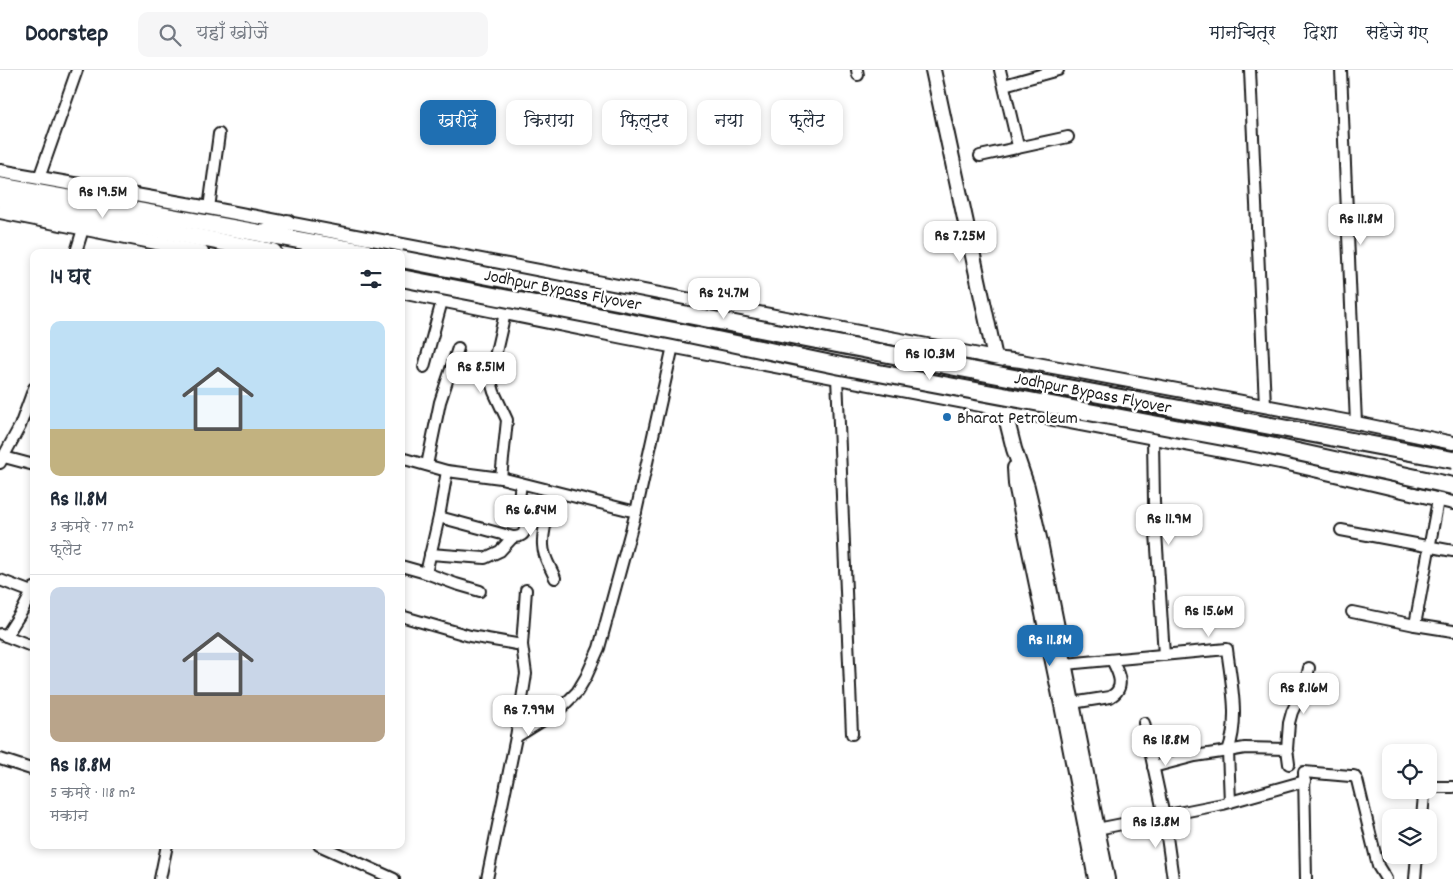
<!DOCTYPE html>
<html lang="hi">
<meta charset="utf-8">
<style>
body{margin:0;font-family:Dekko,"Playpen Sans Deva",sans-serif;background:#f6f6f7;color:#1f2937;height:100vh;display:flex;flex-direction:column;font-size:19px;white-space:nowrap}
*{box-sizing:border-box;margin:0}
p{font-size:16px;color:#747a83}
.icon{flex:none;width:28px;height:28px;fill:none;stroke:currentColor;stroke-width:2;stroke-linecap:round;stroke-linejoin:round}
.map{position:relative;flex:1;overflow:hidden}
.panel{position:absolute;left:30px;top:179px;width:375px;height:600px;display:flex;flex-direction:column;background:#fff;border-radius:10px;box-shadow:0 2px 8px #0003}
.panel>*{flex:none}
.banner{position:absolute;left:420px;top:30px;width:475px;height:45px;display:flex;gap:10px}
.controls{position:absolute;left:1382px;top:674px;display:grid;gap:10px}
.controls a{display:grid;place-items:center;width:55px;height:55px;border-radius:10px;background:#fff;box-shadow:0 2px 8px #0003;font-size:25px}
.price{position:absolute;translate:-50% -42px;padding:0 11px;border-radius:10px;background:#fff;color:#222;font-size:16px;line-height:32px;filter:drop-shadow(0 1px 2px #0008)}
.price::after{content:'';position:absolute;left:50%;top:30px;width:15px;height:11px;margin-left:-8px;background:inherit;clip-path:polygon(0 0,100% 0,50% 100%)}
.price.selected{background:#1f6fb2;color:#fff}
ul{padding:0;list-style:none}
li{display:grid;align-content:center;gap:10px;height:265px;padding:0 20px}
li+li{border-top:1px solid #e0e1e3}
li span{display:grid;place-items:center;height:155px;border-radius:10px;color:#555}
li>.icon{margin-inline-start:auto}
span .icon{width:90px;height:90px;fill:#fffc;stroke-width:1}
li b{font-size:21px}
h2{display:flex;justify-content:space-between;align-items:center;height:60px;padding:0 20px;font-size:21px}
.chip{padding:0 18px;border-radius:10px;background:#fff;box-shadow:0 2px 8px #0003;font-size:18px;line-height:45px}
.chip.selected{background:#1f6fb2;color:#fff}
header{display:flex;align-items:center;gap:30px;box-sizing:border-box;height:70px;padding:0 25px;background:#fff;border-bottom:1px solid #e0e1e3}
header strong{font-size:24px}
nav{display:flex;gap:28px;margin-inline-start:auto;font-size:18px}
.search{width:350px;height:45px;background:#f6f6f7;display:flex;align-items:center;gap:12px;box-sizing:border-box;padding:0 18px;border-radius:10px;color:#747a83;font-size:19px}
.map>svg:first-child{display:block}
</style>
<header>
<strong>Doorstep</strong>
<div class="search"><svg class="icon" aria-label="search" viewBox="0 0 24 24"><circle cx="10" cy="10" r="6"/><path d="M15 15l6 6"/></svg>यहाँ खोजें</div>
<nav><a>मानचित्र</a><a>दिशा</a><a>सहेजे गए</a></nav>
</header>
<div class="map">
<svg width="1453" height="809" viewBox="0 0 1453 809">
<rect width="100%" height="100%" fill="#fff"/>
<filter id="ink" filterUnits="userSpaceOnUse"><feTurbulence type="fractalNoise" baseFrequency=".02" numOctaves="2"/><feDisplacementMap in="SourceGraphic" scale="10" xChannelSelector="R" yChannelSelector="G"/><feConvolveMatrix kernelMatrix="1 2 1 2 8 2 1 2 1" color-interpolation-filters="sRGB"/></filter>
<g filter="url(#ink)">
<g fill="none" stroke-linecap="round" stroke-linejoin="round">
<g stroke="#1c1c1c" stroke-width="14">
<g id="minor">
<path d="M857,0L858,5"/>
<path d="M1000,0L1018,76"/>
<path d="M1250,0L1265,335"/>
<path d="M1341,0L1356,353"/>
<path d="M1004,15L1058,0"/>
<path d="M980,86L1068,67"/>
<path d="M39,108L77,0"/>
<path d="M209,138L219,64"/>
<path d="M76,182L83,159"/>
<path d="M424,297L442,231"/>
<path d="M837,307L852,664"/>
<path d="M1153,369L1154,432L1164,585"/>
<path d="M4,387L34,395"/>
<path d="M401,388L447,401L501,408L636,442L673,276"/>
<path d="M0,393L20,356L34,318"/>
<path d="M427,395L440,332L458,278"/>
<path d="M501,408L507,350L494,322L490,308L505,243"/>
<path d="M554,422C550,439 542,458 543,475C543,487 551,498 555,508"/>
<path d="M1438,430L1415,555L1453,561"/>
<path d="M439,447L447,401"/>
<path d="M1341,460L1453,481"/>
<path d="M430,484L485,488L500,481L513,467"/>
<path d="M401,496L426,503L439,447L513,467C535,467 520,445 519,434C519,427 520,421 521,414"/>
<path d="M426,503L456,514L480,521"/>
<path d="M0,510L34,523"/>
<path d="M1352,542L1415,555"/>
<path d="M401,546L470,566L522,575"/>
<path d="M1,564L34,577"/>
<path d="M6,566L22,541L34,518"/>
<path d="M1065,594L1227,579C1231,612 1240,649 1228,681L1195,686L1153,697"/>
<path d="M1072,633L1110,627C1127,618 1118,602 1112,590"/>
<path d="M1144,653L1164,746L1173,809"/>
<path d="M516,667L558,641L577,622L586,607L599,578L636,442"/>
<path d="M0,689L34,700"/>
<path d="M1289,694L1287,679L1289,653L1292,642L1305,615L1309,598"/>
<path d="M1429,718L1432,717H1453"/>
<path d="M1230,732L1228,681L1245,678L1287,679"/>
<path d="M1422,748L1424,725L1427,720"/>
<path d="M1097,759L1223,734L1305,711"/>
<path d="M319,775L394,809"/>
<path d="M160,809L167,775"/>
<path d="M487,809L516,667L526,604L522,575L526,520"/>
<path d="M1306,809L1304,702L1350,706H1354L1357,710L1378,796L1386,809"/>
<path d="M1415,809L1417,785"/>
</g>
</g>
<g stroke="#1c1c1c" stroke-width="16">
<g id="tertiary">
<path d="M0,101L209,138L995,288L1021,291L1356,353L1453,373"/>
<path d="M0,142L202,182"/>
<path d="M401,222L623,267L1280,392L1453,433"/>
</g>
</g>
<g stroke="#1c1c1c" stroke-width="18">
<g id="secondary">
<path d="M933,0L995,288L1004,339L1014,379L1027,417L1040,472L1107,809"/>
<path d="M1015,398L1016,414L1062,635L1096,809"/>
</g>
</g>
<g stroke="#1c1c1c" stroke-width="20">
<g id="trunk">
<path d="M0,116L365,182"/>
<path d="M0,129L273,182"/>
<path d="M264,164L287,153"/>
</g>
</g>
<use href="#minor" stroke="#fff" stroke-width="10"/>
<use href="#tertiary" stroke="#fff" stroke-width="12"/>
<use href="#secondary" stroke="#fff" stroke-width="14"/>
<use href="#trunk" stroke="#fff" stroke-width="16"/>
<g stroke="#1c1c1c" stroke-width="20" stroke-linecap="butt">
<g id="trunk-bridge">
<path d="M401,189L955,297L1453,390"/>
<path d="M401,208L674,261L841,296L1261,374L1453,416"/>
</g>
</g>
<use href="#trunk-bridge" stroke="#fff" stroke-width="16"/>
</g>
</g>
<circle fill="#1f6fb2" stroke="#fff" stroke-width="2" cx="947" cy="347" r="5"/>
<g text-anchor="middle" stroke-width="5" stroke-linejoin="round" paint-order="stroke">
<g font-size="18" fill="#1c1c1c" stroke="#fff">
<text transform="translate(563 219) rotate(11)" y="6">Jodhpur Bypass Flyover</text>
<text transform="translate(1093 322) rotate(11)" y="6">Jodhpur Bypass Flyover</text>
</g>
<g font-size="18" fill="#1c1c1c" stroke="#fff" text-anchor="start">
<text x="957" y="353">Bharat Petroleum</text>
</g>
</g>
</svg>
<div class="controls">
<a><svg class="icon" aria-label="locate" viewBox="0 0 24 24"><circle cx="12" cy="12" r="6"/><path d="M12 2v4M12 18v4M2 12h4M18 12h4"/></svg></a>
<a><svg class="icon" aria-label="layers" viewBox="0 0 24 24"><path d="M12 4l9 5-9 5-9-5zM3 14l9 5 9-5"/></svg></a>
</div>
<b class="price" style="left:103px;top:149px">Rs 19.5M</b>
<b class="price" style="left:1361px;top:176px">Rs 11.8M</b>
<b class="price" style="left:960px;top:193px">Rs 7.25M</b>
<b class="price" style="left:724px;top:250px">Rs 24.7M</b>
<b class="price" style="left:930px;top:311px">Rs 10.3M</b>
<b class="price" style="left:481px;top:324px">Rs 8.51M</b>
<b class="price" style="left:531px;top:467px">Rs 6.84M</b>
<b class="price" style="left:1169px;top:476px">Rs 11.9M</b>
<b class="price" style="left:1209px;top:568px">Rs 15.6M</b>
<b class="price selected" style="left:1050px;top:597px">Rs 11.8M</b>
<b class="price" style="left:1304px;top:645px">Rs 8.16M</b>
<b class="price" style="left:529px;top:667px">Rs 7.99M</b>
<b class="price" style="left:1166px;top:697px">Rs 18.8M</b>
<b class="price" style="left:1156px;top:779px">Rs 13.8M</b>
<div class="banner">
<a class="chip selected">खरीदें</a>
<a class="chip">किराया</a>
<a class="chip">फ़िल्टर</a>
<a class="chip">नया</a>
<a class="chip">फ़्लैट</a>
</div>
<section class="panel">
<h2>14 घर<svg class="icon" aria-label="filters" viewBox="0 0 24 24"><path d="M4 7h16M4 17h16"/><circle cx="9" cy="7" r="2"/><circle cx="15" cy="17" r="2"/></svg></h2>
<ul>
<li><span style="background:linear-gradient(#bfe0f5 70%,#c2b280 0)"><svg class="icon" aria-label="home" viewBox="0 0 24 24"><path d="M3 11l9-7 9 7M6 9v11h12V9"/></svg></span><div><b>Rs 11.8M</b><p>3 कमरे · 77 m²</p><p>फ़्लैट</p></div></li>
<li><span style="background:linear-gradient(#c9d6e8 70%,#b9a48a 0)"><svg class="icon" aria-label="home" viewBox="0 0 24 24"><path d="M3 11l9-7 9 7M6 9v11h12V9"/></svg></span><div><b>Rs 18.8M</b><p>5 कमरे · 118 m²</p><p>मकान</p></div></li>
</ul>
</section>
</div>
